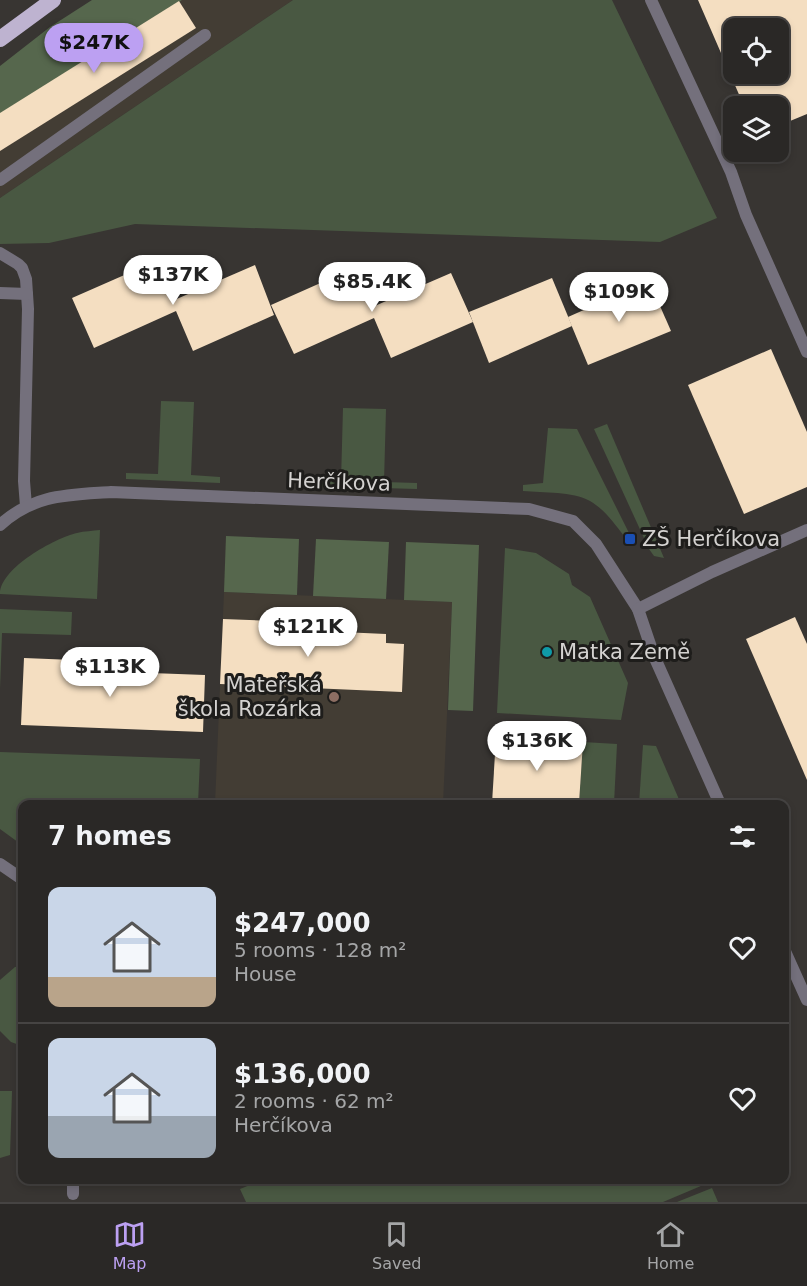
<!DOCTYPE html>
<meta charset="utf-8">
<style>
body{margin:0;font-family:"DejaVu Sans",sans-serif;background:#363432;color:#f1f3f6;height:100vh;display:flex;flex-direction:column;font-size:22px;white-space:nowrap}
*{box-sizing:border-box;margin:0}
p{font-size:20px;color:#a5a6a7}
.icon{flex:none;width:33px;height:33px;fill:none;stroke:currentColor;stroke-width:2;stroke-linecap:round;stroke-linejoin:round}
.map{position:relative;flex:1;overflow:hidden}
.sheet{position:absolute;left:18px;top:800px;width:771px;height:384px;display:flex;flex-direction:column;background:#2a2826;border-radius:12px;box-shadow:0 3px 9px #0003,0 0 0 2px #464443}
.sheet>*{flex:none}
.tools{position:absolute;left:723px;top:18px;display:grid;gap:12px}
.tools a{display:grid;place-items:center;width:66px;height:66px;border-radius:12px;background:#2a2826;box-shadow:0 3px 9px #0003,0 0 0 2px #464443;font-size:30px}
.price{position:absolute;translate:-50% -51px;padding:0 14px;border-radius:21px;background:#fff;color:#222;font-size:20px;line-height:39px;filter:drop-shadow(0 2px 3px #0008)}
.price::after{content:'';position:absolute;left:50%;top:36px;width:18px;height:14px;margin-left:-9px;background:inherit;clip-path:polygon(0 0,100% 0,50% 100%)}
.price.active{background:#bca0f2;color:#111}
ul{padding:0;list-style:none}
li{display:flex;align-items:center;gap:18px;height:150px;padding:0 30px}
li+li{border-top:2px solid #464443}
li span{display:grid;place-items:center;flex:none;width:168px;height:120px;border-radius:12px;color:#555}
li>.icon{margin-inline-start:auto}
span .icon{width:72px;height:72px;fill:#fffc;stroke-width:1}
li b{font-size:26px}
h2{display:flex;justify-content:space-between;align-items:center;height:72px;padding:0 30px;font-size:26px}
.menu{display:flex;justify-content:space-around;align-items:center;height:84px;border-top:2px solid #464443;background:#2a2826;font-size:16px;color:#a5a6a7}
.menu a{display:grid;justify-items:center;gap:3px}
.menu .active{color:#bca0f2}
.map>svg:first-child{display:block}
</style>
<div class="map">
<svg width="807" height="1202" viewBox="0 0 807 1202">
<rect width="100%" height="100%" fill="#383532"/>
<g fill="#433d34">
<path d="M182,0H293L0,198V115Z"/>
<path d="M224,592L452,602L443,804H215Z"/>
</g>
<g fill="#495842">
<path d="M293,0H612L717,218L660,242L135,224L49,243L0,244V198Z"/>
<path d="M161,401L194,402L191,475L220,477V483L126,479V473L158,474Z"/>
<path d="M343,408L386,409L384,482L417,483V489L312,486V480L341,481Z"/>
<path d="M607,424L664,558L654,556L649,549L594,429Z"/>
<path d="M548,428L577,429L629,533L624,536C614,523 604,509 590,501C572,491 544,493 523,491V485L543,483Z"/>
<path d="M100,530L97,599L0,594C0,568 55,538 77,533C84,531 93,531 100,530Z"/>
<path d="M505,548L536,553L569,574L572,585L590,597L628,683L621,720L497,713Z"/>
<path d="M0,609L72,612L71,635L2,633L0,689Z"/>
<path d="M583,742L617,744L614,804H579Z"/>
<path d="M643,745L656,746L681,804H639Z"/>
<path d="M0,752L200,759L198,804H22V845L0,829Z"/>
<path d="M22,966V1046L11,1042L0,1031V980L15,967Z"/>
<path d="M0,1091H12L10,1155L0,1158Z"/>
<path d="M265,1179H707L708,1183L663,1202H246L240,1189Z"/>
<path d="M712,1188L718,1202H677Z"/>
</g>
<g fill="#56674d">
<path d="M92,0H182L0,115V66L50,27Z"/>
<path d="M226,536L299,539L297,595L224,592Z"/>
<path d="M316,539L389,542L386,599L313,596Z"/>
<path d="M406,542L479,545L473,711L448,710L452,602L404,600Z"/>
</g>
<g fill="#f4dec1" fill-rule="evenodd">
<path d="M698,0H807V114L778,126V106H744ZM734,28H778V74H734Z"/>
<path d="M179,1L196,28L0,151V113Z"/>
<path d="M154,262L172,301L255,265L274,315L193,351L176,311L94,348L72,298Z"/>
<path d="M352,269L370,308L451,273L473,322L391,358L374,318L294,354L271,305Z"/>
<path d="M552,278L572,326L489,363L469,312Z"/>
<path d="M649,281L671,331L588,365L568,317Z"/>
<path d="M771,349L807,432V487L744,514L688,385Z"/>
<path d="M795,617L807,644V780L746,639Z"/>
<path d="M223,619L297,622V630L386,634V643L404,644L402,692L220,684Z"/>
<path d="M24,658L98,661L97,671L205,675L203,732L21,725Z"/>
<path d="M496,737L583,742L579,804H492Z"/>
</g>
<g fill="none" stroke-linecap="round" stroke-linejoin="round">
<g stroke="#74707c" stroke-width="12">
<path d="M0,180L205,35"/>
<path d="M0,253L18,264L22,268L26,279L28,309L24,481L26,506"/>
<path d="M0,293L27,294"/>
<path d="M0,864L22,879"/>
<path d="M73,1194V1179"/>
</g>
<g stroke="#74707c" stroke-width="12">
<path d="M651,0L731,172L746,215L807,352"/>
<path d="M0,525C34,494 68,495 111,492L529,509L573,521L596,544L638,609L654,656L720,804"/>
<path d="M638,609L712,572L807,530"/>
<path d="M784,949L807,1000"/>
</g>
<path stroke="#beb3d0" stroke-width="16" d="M0,39L53,0"/>
</g>
<rect fill="#1a4fb4" stroke="#1e1d1b" stroke-width="2" x="624" y="533" width="12" height="12" rx="3"/>
<circle fill="#0f9aa8" stroke="#1e1d1b" stroke-width="2" cx="547" cy="652" r="6"/>
<circle fill="#8d6e63" stroke="#1e1d1b" stroke-width="2" cx="334" cy="697" r="6"/>
<g text-anchor="middle" stroke-width="6" stroke-linejoin="round" paint-order="stroke">
<g font-size="21" fill="#d4d2d0" stroke="#1e1d1b">
<text transform="translate(339 482) rotate(2)" y="7">Herčíkova</text>
</g>
<g font-size="21" fill="#d4d2d0" stroke="#1e1d1b" text-anchor="start">
<text x="642" y="546">ZŠ Herčíkova</text>
<text x="559" y="659">Matka Země</text>
<text x="322" y="692" text-anchor="end">Mateřská<tspan x="322" dy="24">škola Rozárka</tspan></text>
</g>
</g>
</svg>
<div class="tools">
<a><svg class="icon" aria-label="locate" viewBox="0 0 24 24"><circle cx="12" cy="12" r="6"/><path d="M12 2v4M12 18v4M2 12h4M18 12h4"/></svg></a>
<a><svg class="icon" aria-label="layers" viewBox="0 0 24 24"><path d="M12 4l9 5-9 5-9-5zM3 14l9 5 9-5"/></svg></a>
</div>
<b class="price active" style="left:94px;top:74px">$247K</b>
<b class="price" style="left:173px;top:306px">$137K</b>
<b class="price" style="left:372px;top:313px">$85.4K</b>
<b class="price" style="left:619px;top:323px">$109K</b>
<b class="price" style="left:308px;top:658px">$121K</b>
<b class="price" style="left:110px;top:698px">$113K</b>
<b class="price" style="left:537px;top:772px">$136K</b>
<section class="sheet">
<h2>7 homes<svg class="icon" aria-label="filters" viewBox="0 0 24 24"><path d="M4 7h16M4 17h16"/><circle cx="9" cy="7" r="2"/><circle cx="15" cy="17" r="2"/></svg></h2>
<ul>
<li><span style="background:linear-gradient(#c9d6e8 75%,#b9a48a 0)"><svg class="icon" aria-label="home" viewBox="0 0 24 24"><path d="M3 11l9-7 9 7M6 9v11h12V9"/></svg></span><div><b>$247,000</b><p>5 rooms · 128 m²</p><p>House</p></div><svg class="icon" aria-label="heart" viewBox="0 0 24 24"><path d="M12 20l-8-8c-3-5 5-10 8-4 3-6 11-1 8 4z"/></svg></li>
<li><span style="background:linear-gradient(#c9d6e8 65%,#9aa5b1 0)"><svg class="icon" aria-label="home" viewBox="0 0 24 24"><path d="M3 11l9-7 9 7M6 9v11h12V9"/></svg></span><div><b>$136,000</b><p>2 rooms · 62 m²</p><p>Herčíkova</p></div><svg class="icon" aria-label="heart" viewBox="0 0 24 24"><path d="M12 20l-8-8c-3-5 5-10 8-4 3-6 11-1 8 4z"/></svg></li>
</ul>
</section>
</div>
<nav class="menu">
<a class="active"><svg class="icon" aria-label="map" viewBox="0 0 24 24"><path d="M3 6l6-2 6 2 6-2v14l-6 2-6-2-6 2zM9 4v14M15 6v14"/></svg>Map</a>
<a><svg class="icon" aria-label="saved" viewBox="0 0 24 24"><path d="M7 4h10v16l-5-4-5 4z"/></svg>Saved</a>
<a><svg class="icon" aria-label="home" viewBox="0 0 24 24"><path d="M3 11l9-7 9 7M6 9v11h12V9"/></svg>Home</a>
</nav>
